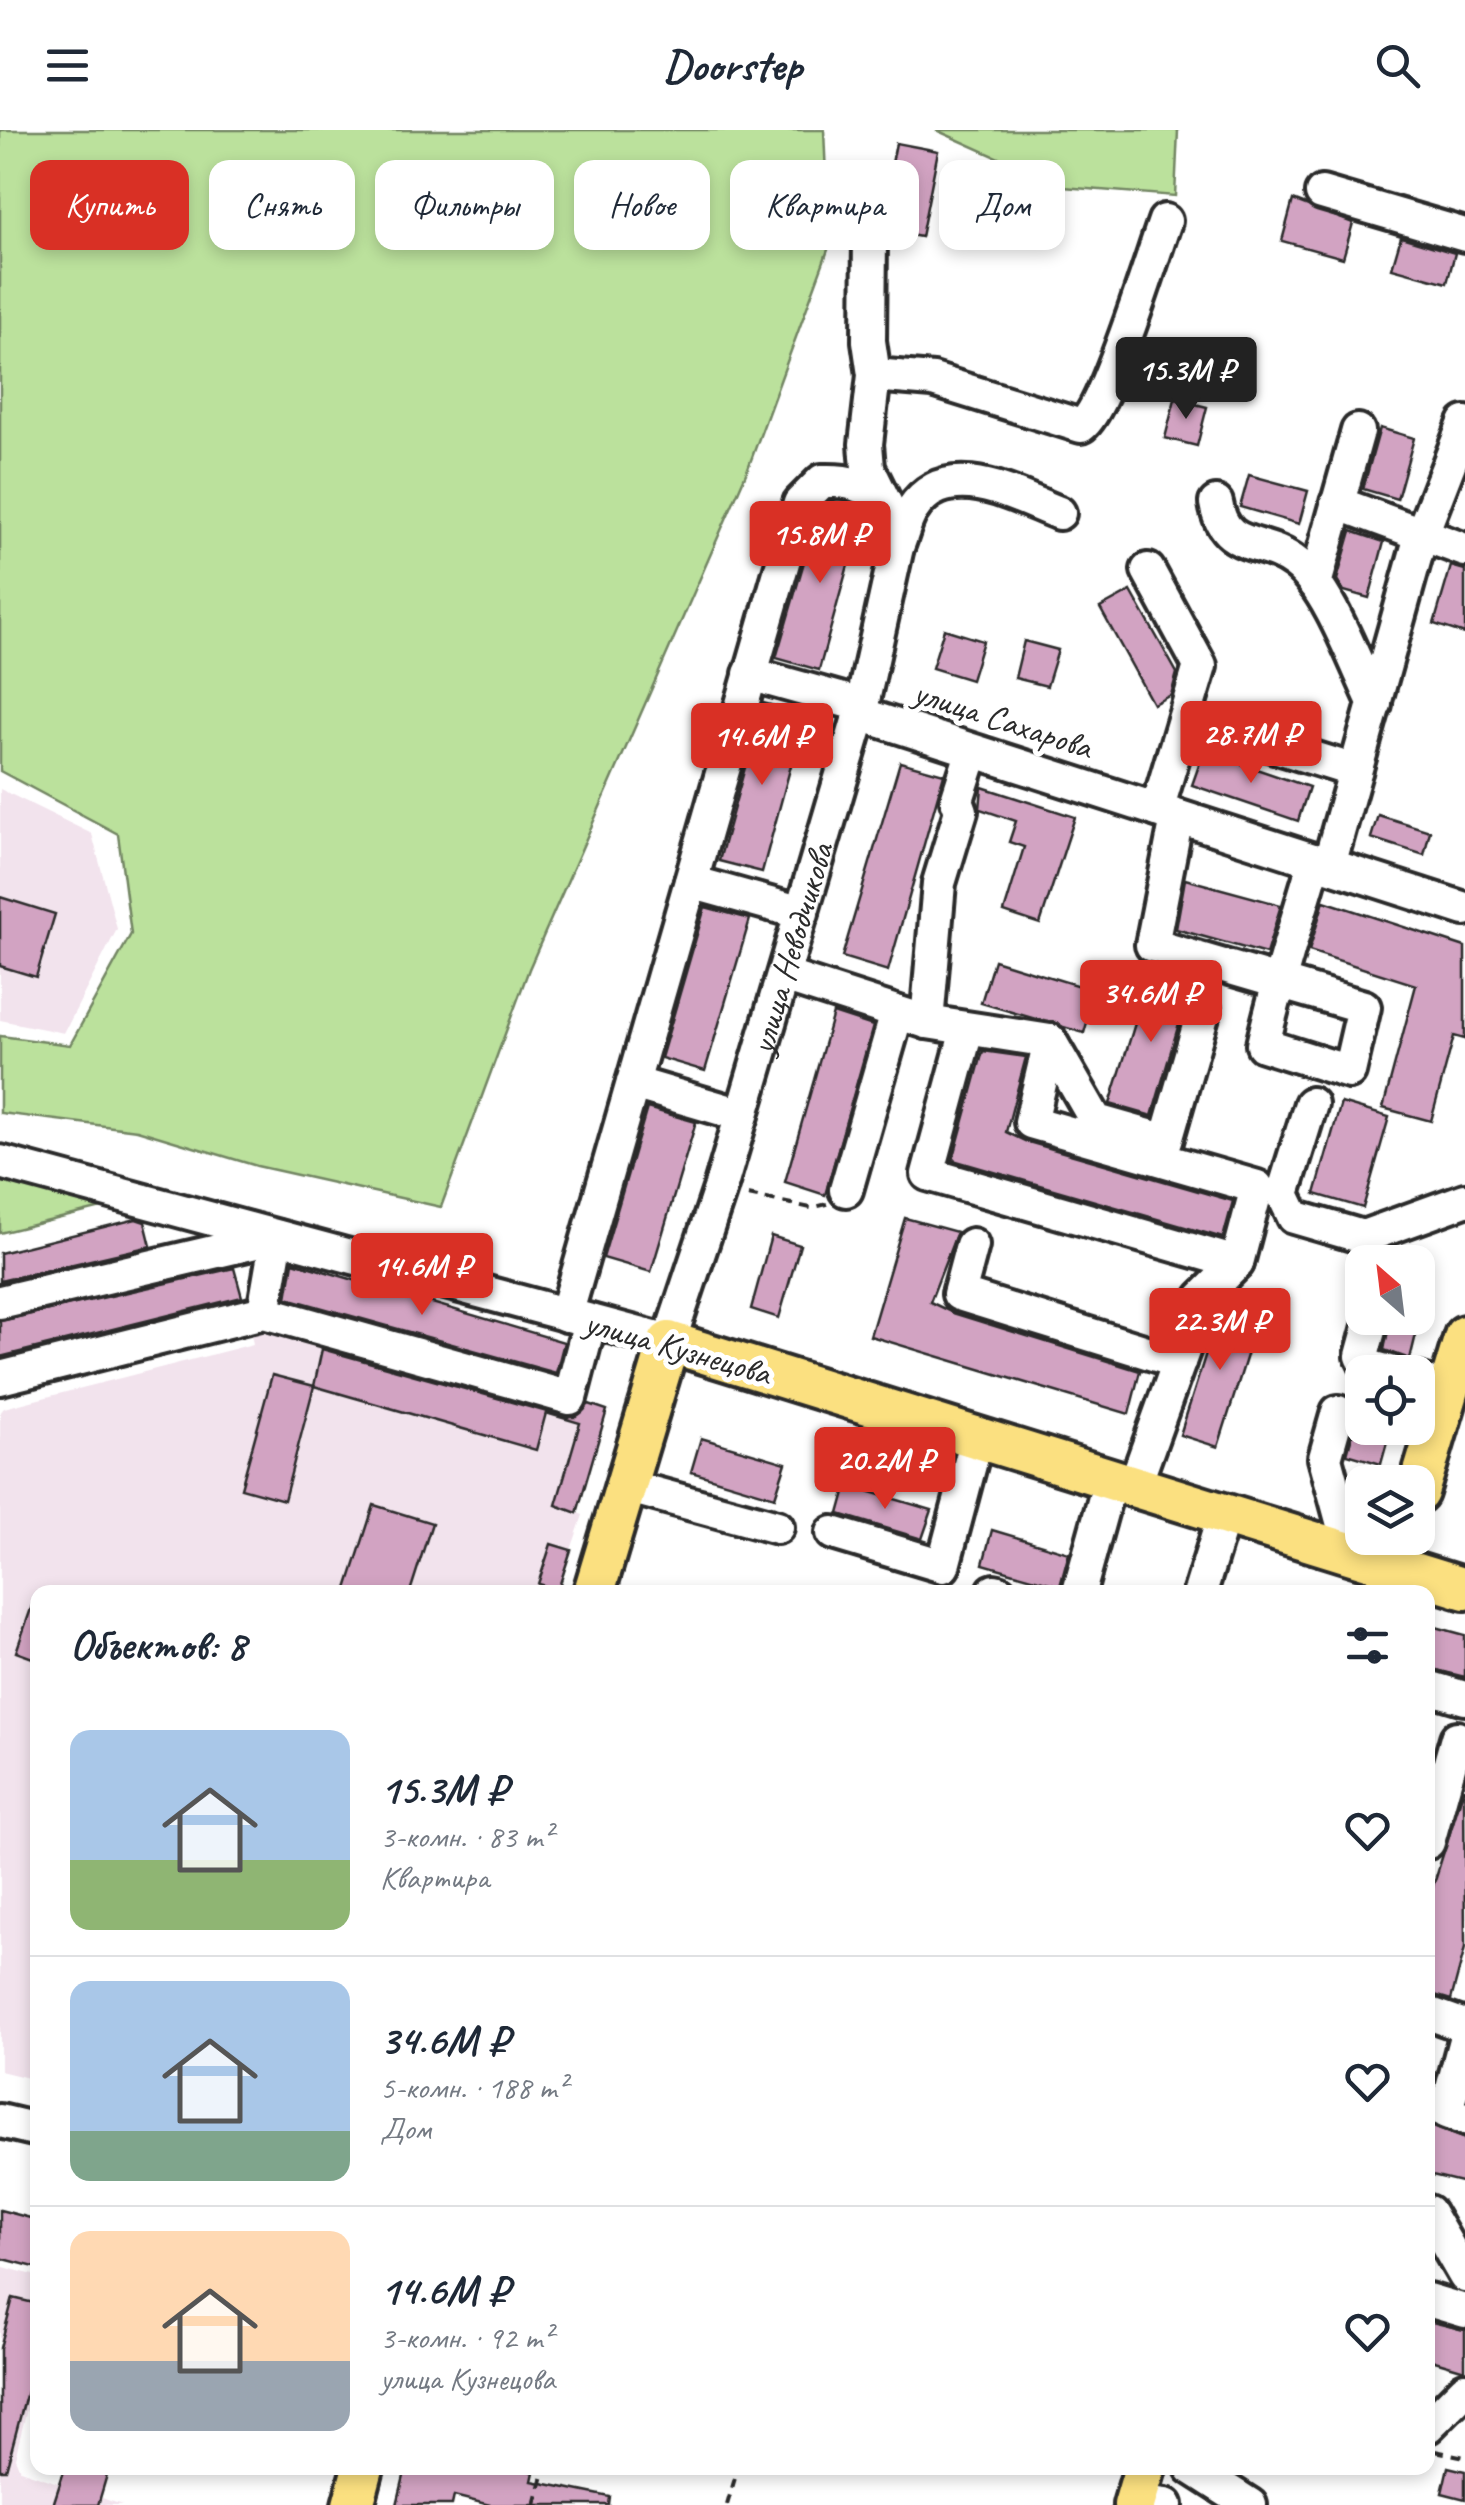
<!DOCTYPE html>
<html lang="ru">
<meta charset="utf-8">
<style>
body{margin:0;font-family:Caveat,sans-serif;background:#f2f2f3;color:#1f2937;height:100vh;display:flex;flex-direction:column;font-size:38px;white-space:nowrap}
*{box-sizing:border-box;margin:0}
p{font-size:32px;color:#747a83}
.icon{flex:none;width:55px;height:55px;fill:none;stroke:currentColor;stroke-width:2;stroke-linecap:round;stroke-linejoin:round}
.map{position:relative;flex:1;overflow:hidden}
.sheet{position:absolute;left:30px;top:1455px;width:1405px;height:890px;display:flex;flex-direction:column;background:#fff;border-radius:20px;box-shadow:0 5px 15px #0003}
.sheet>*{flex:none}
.hud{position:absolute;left:30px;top:30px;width:1405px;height:90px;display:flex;gap:20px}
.needle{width:65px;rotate:332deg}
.buttons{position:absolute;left:1345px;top:1115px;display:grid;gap:20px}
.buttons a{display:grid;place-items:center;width:90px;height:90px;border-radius:20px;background:#fff;box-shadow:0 5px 15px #0003;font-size:50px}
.price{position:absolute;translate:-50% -85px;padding:0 22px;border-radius:10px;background:#d93025;color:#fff;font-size:32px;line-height:65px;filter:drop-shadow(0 2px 5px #0008)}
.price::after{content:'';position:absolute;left:50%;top:60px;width:30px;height:22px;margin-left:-15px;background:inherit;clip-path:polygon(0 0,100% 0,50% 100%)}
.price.current{background:#222;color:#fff}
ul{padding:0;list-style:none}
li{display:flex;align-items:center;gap:30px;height:250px;padding:0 40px}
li+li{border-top:2px solid #e0e1e3}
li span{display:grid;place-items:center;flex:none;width:280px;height:200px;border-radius:20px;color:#555}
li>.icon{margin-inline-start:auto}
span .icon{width:120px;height:120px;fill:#fffc;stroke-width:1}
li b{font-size:42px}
h2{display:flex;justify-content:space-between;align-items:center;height:120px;padding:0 40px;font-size:42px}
.pill{padding:0 35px;border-radius:20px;background:#fff;box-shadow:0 5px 15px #0003;font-size:35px;line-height:90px}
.pill.current{background:#d93025;color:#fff}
header{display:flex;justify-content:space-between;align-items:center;height:130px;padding:0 40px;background:#fff;font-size:45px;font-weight:800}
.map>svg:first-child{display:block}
</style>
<header><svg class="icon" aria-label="menu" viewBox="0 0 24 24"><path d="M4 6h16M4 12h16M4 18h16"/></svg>Doorstep<svg class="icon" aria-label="search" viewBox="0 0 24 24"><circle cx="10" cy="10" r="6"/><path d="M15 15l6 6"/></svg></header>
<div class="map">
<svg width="1465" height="2375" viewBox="0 0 1465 2375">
<rect width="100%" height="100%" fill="#fff"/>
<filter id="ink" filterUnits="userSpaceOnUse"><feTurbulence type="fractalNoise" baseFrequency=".01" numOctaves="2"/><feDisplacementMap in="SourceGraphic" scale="20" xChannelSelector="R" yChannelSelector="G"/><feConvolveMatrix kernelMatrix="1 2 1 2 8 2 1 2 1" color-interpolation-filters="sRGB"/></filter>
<g filter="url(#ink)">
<g fill="#f2e3ed">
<path d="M0,659L92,704L117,799L64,903L0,890Z"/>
<path d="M274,1188L572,1283L570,1290L580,1293L556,1375L583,1385L571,1420L551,1414L538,1454L557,1462H38L37,1950L0,1941V1283L4,1278L253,1214L249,1195Z"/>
<path d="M0,2136L37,2146V2238L15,2328L20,2340L122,2375H0Z"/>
</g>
<g fill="#bbe19c" stroke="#738664" stroke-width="2.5">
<path d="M0,0H824L829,117L747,341L529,839L441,1077L257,1036L137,1000L0,983V906L70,915L131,804L118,704L0,641Z"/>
<path d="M936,0H1178L1175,66L1063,57Z"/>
<path d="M0,1046L122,1073L0,1103Z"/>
</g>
<g fill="#d2a3c2" stroke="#2b2b2b" stroke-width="2.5">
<path d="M896,13L938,21L921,107L889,101L881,89Z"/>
<path d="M1293,70L1353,93L1343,128L1282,111Z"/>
<path d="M1401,107L1455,123L1447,153L1392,138Z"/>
<path d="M1175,269L1207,277L1197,316L1165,308Z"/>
<path d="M1380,298L1414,308L1397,369L1363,359Z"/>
<path d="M1249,345L1308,361L1299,394L1240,377Z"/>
<path d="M830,371L863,381L819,540L776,528L818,384Z"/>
<path d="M1351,401L1384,412L1369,468L1344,461L1337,450Z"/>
<path d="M1451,436L1465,440V504L1434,494Z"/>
<path d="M1131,461L1177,543L1171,565L1153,574L1100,478Z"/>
<path d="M944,499L983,511L971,550L932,538Z"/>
<path d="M1024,511L1058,520L1047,556L1015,548Z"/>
<path d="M763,573L805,584L762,742L719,731Z"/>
<path d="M1204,621L1309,657L1298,691L1192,655Z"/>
<path d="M900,632L944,644L888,841L842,827Z"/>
<path d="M982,657L1075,687L1040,794L1004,782L1024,717L1009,712L1016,691L980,679Z"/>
<path d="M1378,685L1430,701L1424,725L1371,708Z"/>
<path d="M1185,749L1281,775L1266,824L1176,799Z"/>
<path d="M0,767L55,784L36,847L0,836Z"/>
<path d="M1324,771L1465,817V909L1454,906L1431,991L1383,978L1416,855L1309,821Z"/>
<path d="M705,777L750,789L705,941L661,928Z"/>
<path d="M994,830L1096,861L1084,903L981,873Z"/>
<path d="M1150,845L1198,859L1185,873L1152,986L1110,974Z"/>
<path d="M833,883L873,896L825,1065L785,1052Z"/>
<path d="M983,921L1026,927L1006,1002L1025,1011L1233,1071L1223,1108L953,1030Z"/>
<path d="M1341,973L1389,987L1363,1078L1315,1064Z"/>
<path d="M647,978L696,992L651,1142L603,1128Z"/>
<path d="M905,1088L957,1102L930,1172L953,1183L1140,1241L1129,1284L870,1206Z"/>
<path d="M136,1089L145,1092L151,1116L0,1151V1123Z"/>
<path d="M771,1106L800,1115L779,1188L751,1179Z"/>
<path d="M293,1132L564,1212L556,1243L287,1168Z"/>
<path d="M234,1138L242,1167L0,1227V1191Z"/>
<path d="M1228,1171L1261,1181L1218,1317L1180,1305L1220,1179Z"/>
<path d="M1390,1188H1420L1410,1229L1384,1220Z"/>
<path d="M322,1219L565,1287H576L589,1274L607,1280L577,1383L556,1375L580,1293L546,1283L536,1320L314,1256Z"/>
<path d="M272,1245L314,1256L284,1370L241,1358Z"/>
<path d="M1357,1260L1362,1261V1298H1391L1381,1334L1347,1324L1357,1287Z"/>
<path d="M701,1308L786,1333L775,1367L691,1342Z"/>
<path d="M847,1355L932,1380L922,1409L839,1384Z"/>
<path d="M374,1375L432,1393L410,1462H346Z"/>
<path d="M992,1400L1069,1423L1060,1456L983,1434Z"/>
<path d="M551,1414L571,1420L558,1460L538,1454Z"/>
<path d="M35,1467L38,1468V1530L16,1522Z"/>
<path d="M1432,1496L1465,1505V1547L1428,1538Z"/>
<path d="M1464,1658L1465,1818L1451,1870L1428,1863V1772Z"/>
<path d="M1428,1995L1465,2009V2053L1428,2044Z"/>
<path d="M0,2080L38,2090V2138L0,2128Z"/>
<path d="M13,2168L38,2174V2220L6,2340H0V2218Z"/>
<path d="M1428,2191L1465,2200V2240L1428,2229Z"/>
<path d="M1448,2337L1465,2341V2369L1442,2363Z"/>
<path d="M65,2338H109L98,2375H53Z"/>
<path d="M406,2338H517L534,2342L532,2351L610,2367L609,2375H490L454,2366L452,2375H397Z"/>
</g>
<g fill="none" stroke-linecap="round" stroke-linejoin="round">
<g stroke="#2b2b2b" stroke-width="40">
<g id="minor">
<path d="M1322,63L1465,105"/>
<path d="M874,245L933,250L1081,296C1106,280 1152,127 1165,91"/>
<path d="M1216,373C1224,423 1263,407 1296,433C1329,458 1356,535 1375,574"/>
<path d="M1337,373L1465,420"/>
<path d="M897,417C902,406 905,390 912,380C947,326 1015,366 1059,383"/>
<path d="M1148,440L1200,536L1157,680"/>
<path d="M1315,454L1358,301"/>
<path d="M750,544L861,575"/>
<path d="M860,584L1465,779"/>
<path d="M1185,588L1355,641"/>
<path d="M1177,687L1152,815L1364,877L1349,942L1263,915C1277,852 1297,792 1315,730"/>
<path d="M1329,735L1421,406L1465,293"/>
<path d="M691,752L802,783"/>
<path d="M784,846L927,892L1050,911"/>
<path d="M927,892L939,753L961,681L957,670L972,623"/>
<path d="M967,900L928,1044L1237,1133L1257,1057L1031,992L1050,911"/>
<path d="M1050,911L1096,991L1166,1011L1204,879"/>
<path d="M633,953L742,985"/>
<path d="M1311,974L1283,1064L1294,1087L1363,1107L1465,1070"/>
<path id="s1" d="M0,1032L669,1212L720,1059L860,584L897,417L895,393L868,338L866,314L874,245L869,211L870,106"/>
<path d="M846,1060L897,883"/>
<path d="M972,1115L959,1164L1179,1232"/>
<path d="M0,1172L277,1107L264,1182"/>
<path d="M566,1185L800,373L822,351C848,350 864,354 884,372"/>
<path d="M1371,1193L1362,1226L1367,1236L1390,1242"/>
<path d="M0,1248L264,1182L570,1268L590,1191"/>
<path d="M1418,1250L1450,1259"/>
<path d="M1338,1282L1325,1328L1351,1424"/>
<path d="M626,1356L777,1397"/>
<path d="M1134,1357L1202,1168L1237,1133"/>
<path d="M833,1403L943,1436L977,1308"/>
<path d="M994,1461L999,1462"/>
<path d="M1079,1462L1110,1350"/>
<path d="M1200,1462L1224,1385"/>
<path d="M1428,1557L1465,1568"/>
<path d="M1428,1712L1457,1608"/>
<path d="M1428,1883L1465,1896"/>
<path d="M1465,1910L1446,1982L1465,1989"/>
<path d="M0,1991L38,2000"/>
<path d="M1428,2082L1465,2146"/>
<path d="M1428,2170L1465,2181"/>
<path d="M1428,2296L1465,2259"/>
<path d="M1192,2338L1250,2375"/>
<path d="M1136,2371L1166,2375"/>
</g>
</g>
<g stroke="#2b2b2b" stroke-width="48">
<g id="major">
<path d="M1418,1362L1465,1206"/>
<path d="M594,1462L669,1212L1465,1459"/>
<path d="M353,2375L363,2338"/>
<path d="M1134,2375L1145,2338"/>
</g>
</g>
<g stroke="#2b2b2b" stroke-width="4" stroke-dasharray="10 8" stroke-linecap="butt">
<path d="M748,1065L811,1078L827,1074"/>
<path d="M1435,2321L1465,2327"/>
<path d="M535,2375L545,2338"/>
<path d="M727,2375L738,2338"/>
</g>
<use href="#minor" stroke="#fff" stroke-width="32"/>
<use href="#major" stroke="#fbe080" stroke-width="40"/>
</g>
</g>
<g text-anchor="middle" stroke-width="10" stroke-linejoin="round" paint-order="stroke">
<g font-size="35" fill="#2b2b2b" stroke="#fff">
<text transform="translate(1003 589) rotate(18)" y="12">улица Сахарова</text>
<text dy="12" stroke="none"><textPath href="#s1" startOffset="1105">улица Неводчикова</textPath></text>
<text transform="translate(678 1217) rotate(16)" y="12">улица Кузнецова</text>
</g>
</g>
</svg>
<div class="buttons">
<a><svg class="needle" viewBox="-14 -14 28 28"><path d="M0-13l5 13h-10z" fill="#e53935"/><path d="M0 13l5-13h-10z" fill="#747a83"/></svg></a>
<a><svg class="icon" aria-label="locate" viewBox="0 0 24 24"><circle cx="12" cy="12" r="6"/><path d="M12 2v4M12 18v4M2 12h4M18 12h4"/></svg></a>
<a><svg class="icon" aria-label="layers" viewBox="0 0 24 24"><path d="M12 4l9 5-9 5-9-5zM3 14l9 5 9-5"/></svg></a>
</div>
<b class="price current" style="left:1186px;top:292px">15.3M ₽</b>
<b class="price" style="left:820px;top:456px">15.8M ₽</b>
<b class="price" style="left:1251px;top:656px">28.7M ₽</b>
<b class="price" style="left:762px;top:658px">14.6M ₽</b>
<b class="price" style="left:1151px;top:915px">34.6M ₽</b>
<b class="price" style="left:422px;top:1188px">14.6M ₽</b>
<b class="price" style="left:1220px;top:1243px">22.3M ₽</b>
<b class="price" style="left:885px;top:1382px">20.2M ₽</b>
<div class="hud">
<a class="pill current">Купить</a>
<a class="pill">Снять</a>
<a class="pill">Фильтры</a>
<a class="pill">Новое</a>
<a class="pill">Квартира</a>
<a class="pill">Дом</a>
</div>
<section class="sheet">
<h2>Объектов: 8<svg class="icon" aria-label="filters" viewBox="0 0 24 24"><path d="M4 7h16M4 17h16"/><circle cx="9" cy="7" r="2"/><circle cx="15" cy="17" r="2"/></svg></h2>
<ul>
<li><span style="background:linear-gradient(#a9c7e8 65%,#8fb573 0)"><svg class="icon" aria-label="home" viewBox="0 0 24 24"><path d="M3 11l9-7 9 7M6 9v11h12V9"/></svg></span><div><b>15.3M ₽</b><p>3-комн. · 83 m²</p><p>Квартира</p></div><svg class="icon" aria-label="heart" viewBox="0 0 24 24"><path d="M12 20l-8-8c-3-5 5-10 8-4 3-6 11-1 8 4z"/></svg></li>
<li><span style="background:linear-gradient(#a9c7e8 75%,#7fa58c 0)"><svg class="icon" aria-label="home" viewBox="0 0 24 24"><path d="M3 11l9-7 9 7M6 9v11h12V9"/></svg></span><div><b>34.6M ₽</b><p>5-комн. · 188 m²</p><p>Дом</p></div><svg class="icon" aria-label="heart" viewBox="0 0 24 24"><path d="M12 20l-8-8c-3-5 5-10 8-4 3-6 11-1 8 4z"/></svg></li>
<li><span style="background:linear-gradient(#ffd9b3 65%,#9aa5b1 0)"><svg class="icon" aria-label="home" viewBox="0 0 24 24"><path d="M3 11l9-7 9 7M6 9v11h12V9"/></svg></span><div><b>14.6M ₽</b><p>3-комн. · 92 m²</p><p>улица Кузнецова</p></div><svg class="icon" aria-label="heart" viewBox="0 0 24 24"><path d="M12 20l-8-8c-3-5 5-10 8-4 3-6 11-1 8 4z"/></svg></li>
</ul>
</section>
</div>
